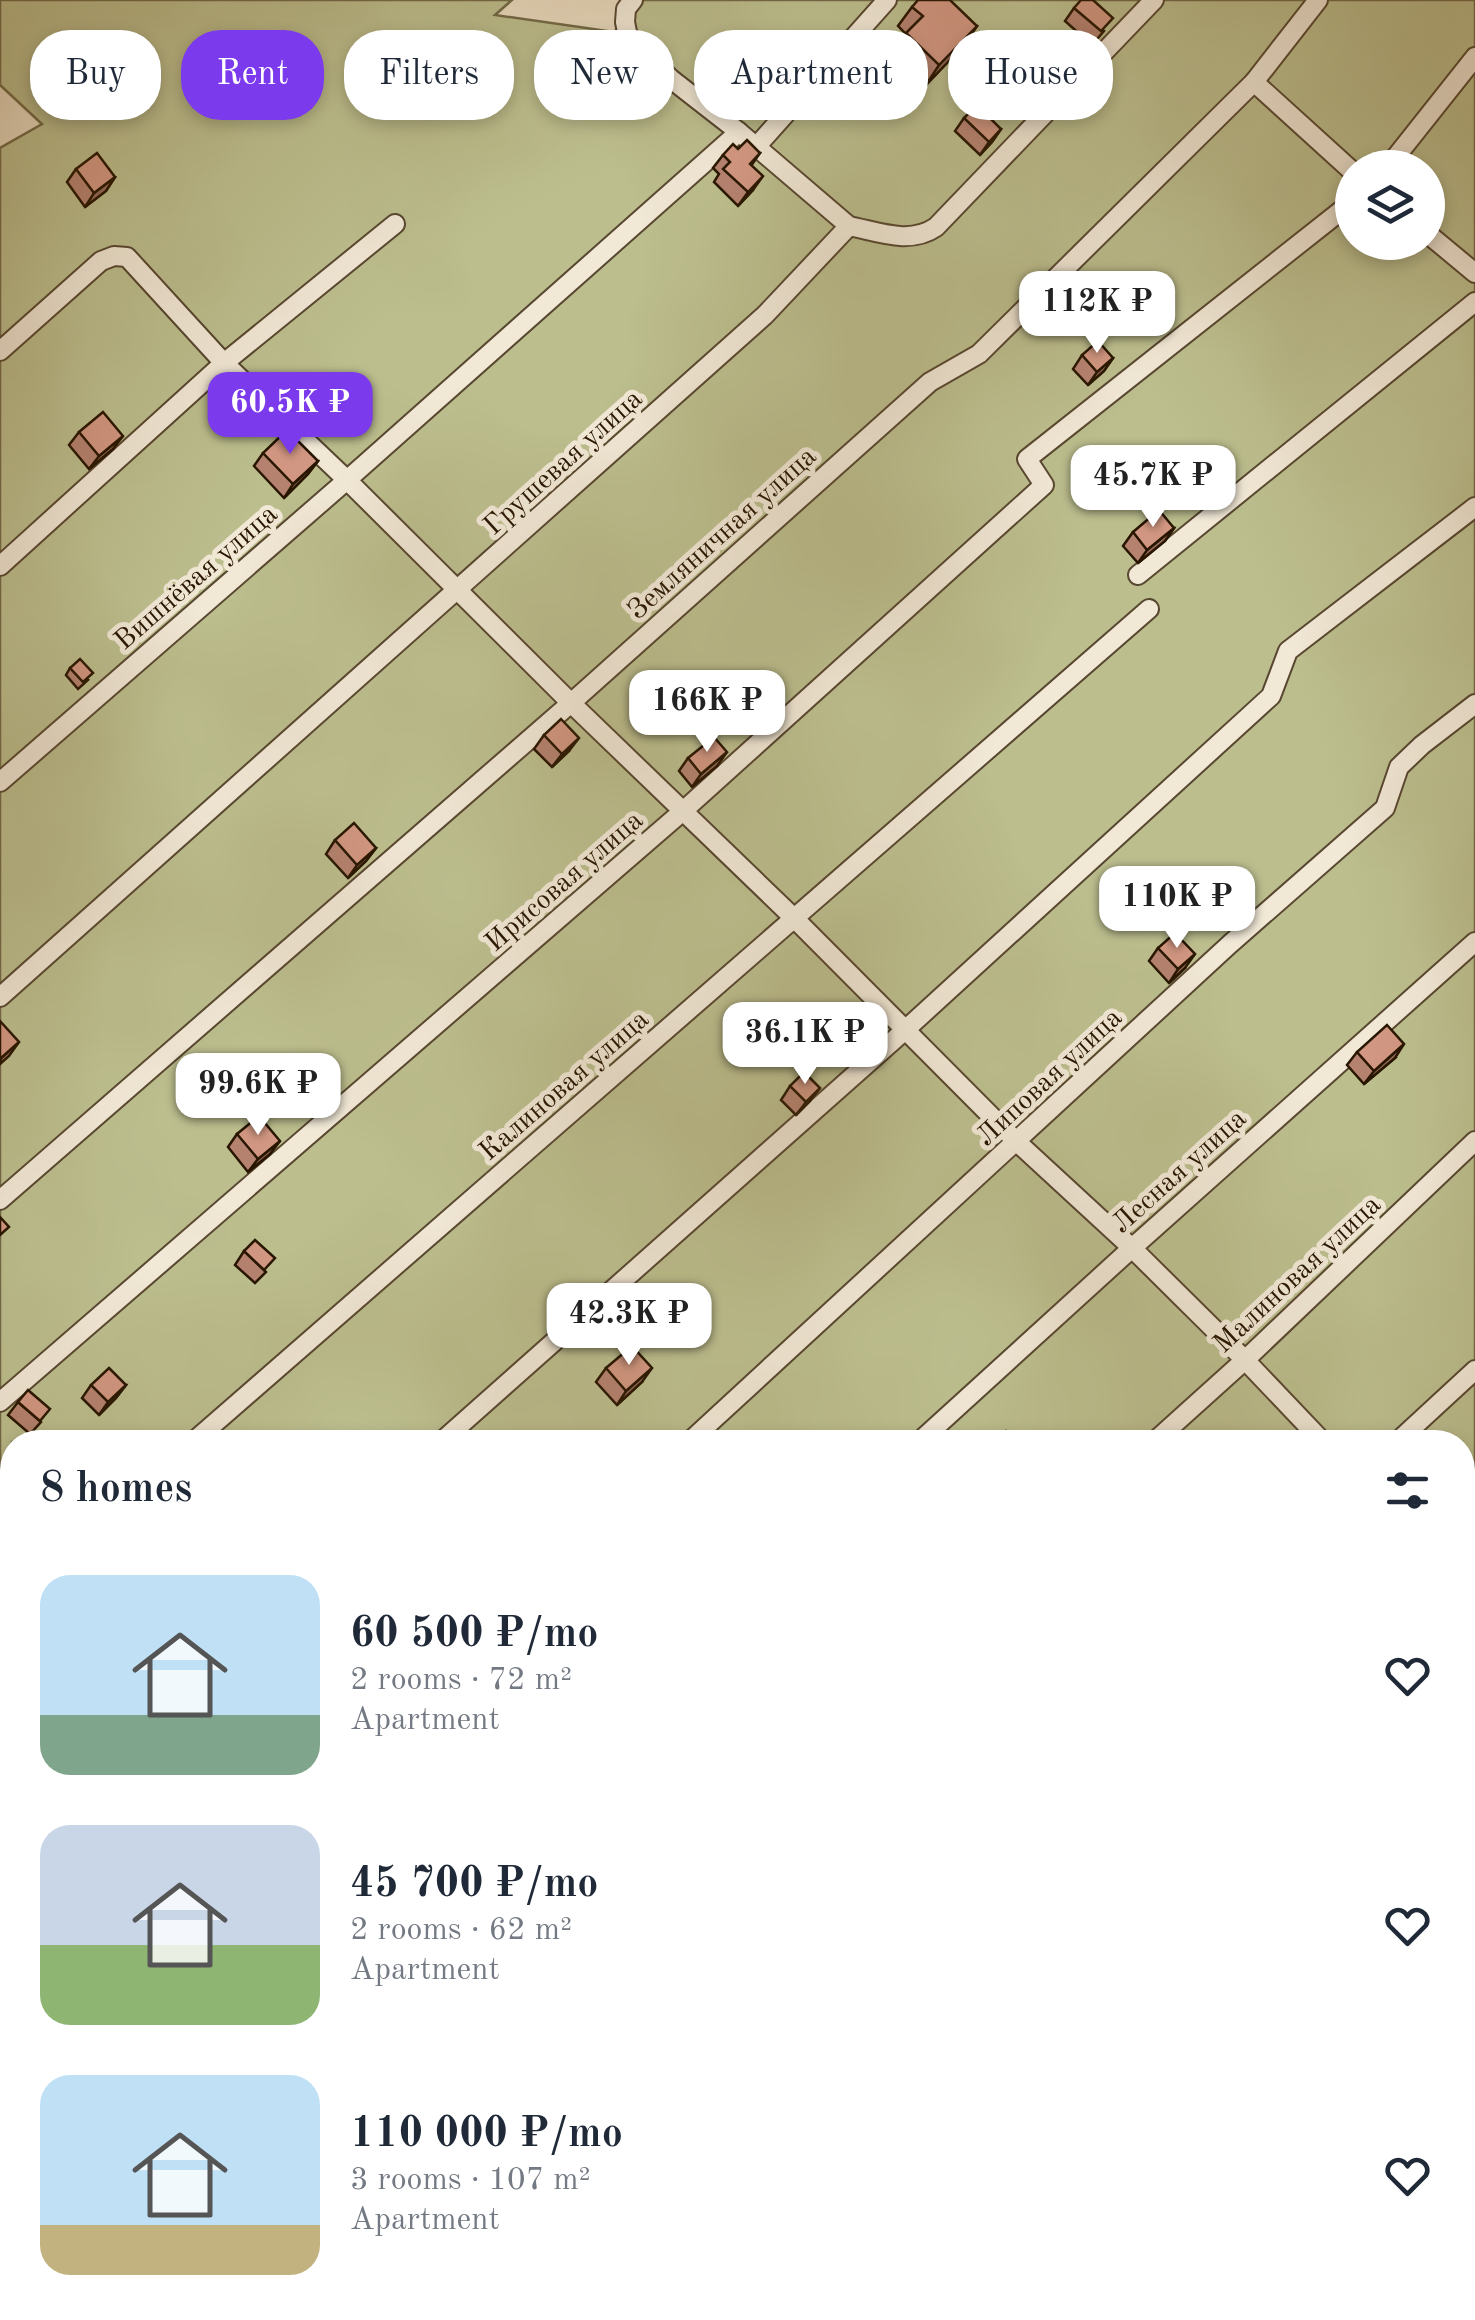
<!DOCTYPE html>
<meta charset="utf-8">
<style>
body{margin:0;font-family:"Old Standard TT",serif;background:#f6f6f7;color:#1f2937;height:100vh;display:flex;flex-direction:column;font-size:38px;white-space:nowrap}
*{box-sizing:border-box;margin:0}
p{font-size:32px;color:#747a83}
.icon{flex:none;width:55px;height:55px;fill:none;stroke:currentColor;stroke-width:2;stroke-linecap:round;stroke-linejoin:round}
.map{position:relative;flex:1;overflow:hidden}
.sheet{position:absolute;left:0px;top:1430px;width:1475px;height:890px;display:flex;flex-direction:column;background:#fff;border-radius:40px 40px 0 0;box-shadow:0 5px 15px #0003}
.sheet>*{flex:none}
.top-card{position:absolute;left:30px;top:30px;width:1415px;height:90px;display:flex;gap:20px}
.buttons{position:absolute;left:1335px;top:150px;display:grid;gap:20px}
.buttons a{display:grid;place-items:center;width:110px;height:110px;border-radius:50%;background:#fff;box-shadow:0 5px 15px #0003;font-size:50px}
.price{position:absolute;translate:-50% -85px;padding:0 22px;border-radius:20px;background:#fff;color:#222;font-size:32px;line-height:65px;filter:drop-shadow(0 2px 5px #0008)}
.price::after{content:'';position:absolute;left:50%;top:60px;width:30px;height:22px;margin-left:-15px;background:inherit;clip-path:polygon(0 0,100% 0,50% 100%)}
.price.on{background:#7c3aed;color:#fff}
ul{padding:0;list-style:none}
li{display:flex;align-items:center;gap:30px;height:250px;padding:0 40px}
li span{display:grid;place-items:center;flex:none;width:280px;height:200px;border-radius:30px;color:#555}
li>.icon{margin-inline-start:auto}
span .icon{width:120px;height:120px;fill:#fffc;stroke-width:1}
li b{font-size:42px}
h2{display:flex;justify-content:space-between;align-items:center;height:120px;padding:0 40px;font-size:42px}
.pill{padding:0 35px;border-radius:40px;background:#fff;box-shadow:0 5px 15px #0003;font-size:35px;line-height:90px}
.pill.on{background:#7c3aed;color:#fff}
.map>svg:first-child{display:block}
</style>
<div class="map">
<svg width="1475" height="2320" viewBox="0 0 1475 2320">
<rect width="100%" height="100%" fill="#e9dbc0"/>
<filter id="stains"><feTurbulence type="fractalNoise" baseFrequency=".002" numOctaves="4"/><feColorMatrix values="0 0 0 0 .2 0 0 0 0 .09 0 0 0 0 .02 0 0 0 .5 -.17"/></filter>
<radialGradient id="worn" r=".72"><stop offset=".6" stop-color="#630" stop-opacity="0"/><stop offset="1" stop-color="#630" stop-opacity=".3"/></radialGradient>
<g fill="#bcbe8e" stroke="#726a47" stroke-width="2.5" fill-rule="evenodd">
<path d="M0,0H512L495,15L614,32L644,0H1475V2265L1463,2272L1462,1442H12V2308H1106L1110,2320H0V148L42,124L0,85ZM1352,168H1428V242H1352Z"/>
<path d="M1134,2308H1401L1379,2320H1146Z"/>
</g>
<g fill="none" stroke-linecap="round" stroke-linejoin="round">
<g stroke="#584730" stroke-width="22">
<g id="minor">
<path d="M633,0L626,9L625,22L628,37L671,79L739,132L849,226"/>
<path d="M1254,82L1352,171"/>
<path d="M756,147L887,0"/>
<path d="M1387,168L1475,57"/>
<path d="M1428,234L1475,273"/>
<path d="M0,351L101,261L114,256L127,257L224,363L347,480L571,703L795,919L1017,1142L1132,1248L1245,1360L1323,1442"/>
<path d="M0,566L224,363L395,224"/>
<path d="M1138,575L1475,302"/>
<path d="M0,782L347,480L739,132"/>
<path d="M0,997L765,315L849,226C879,232 910,245 936,227L1154,0"/>
<path d="M0,1200L571,703L930,382L979,354L1254,82L1318,0"/>
<path d="M0,1402L683,811L1044,485L1027,459L1352,202"/>
<path d="M193,1442L1149,609"/>
<path d="M441,1442L904,1031L1271,696L1288,651L1475,507"/>
<path d="M689,1442L1230,944L1385,808L1399,767L1422,745L1475,704"/>
<path d="M919,1442L1132,1248L1475,942"/>
<path d="M1154,1442L1245,1360L1475,1141"/>
<path d="M1397,1442L1475,1370"/>
<path d="M1462,1582L1475,1595"/>
<path d="M0,1611L12,1600"/>
<path d="M1462,1804L1475,1793"/>
<path d="M0,1834L12,1823"/>
<path d="M1462,2014L1475,2003"/>
<path d="M0,2149L12,2157"/>
<path d="M1081,2308L1086,2320"/>
<path d="M1436,2320L1459,2308"/>
</g>
</g>
<path stroke="#281600" stroke-width="4" stroke-dasharray="2.5 5" stroke-linecap="butt" d="M0,2228L12,2227"/>
<use href="#minor" stroke="#f1e8d6" stroke-width="18"/>
</g>
<g fill="#b58270" stroke="#281600" stroke-width="2.5">
<path d="M912,7L977,26L963,46L926,85L892,53L906,34L898,26Z"/>
<path d="M1074,8L1104,31L1092,45L1065,21Z"/>
<path d="M964,118L1001,129L992,142L980,155L955,131Z"/>
<path d="M738,149L760,153L751,166L753,190L738,206L714,182L719,174L713,168L723,155Z"/>
<path d="M76,169L115,177L106,191L85,207L67,182Z"/>
<path d="M1082,355L1113,358L1104,371L1088,385L1073,369Z"/>
<path d="M79,432L113,449L89,469L69,445Z"/>
<path d="M263,453L318,461L308,474L284,498L254,466Z"/>
<path d="M1174,528L1165,541L1138,563L1123,546L1133,532Z"/>
<path d="M70,668L88,680L78,689L66,675Z"/>
<path d="M544,735L569,751L552,767L534,749Z"/>
<path d="M688,758L717,766L692,787L679,771Z"/>
<path d="M335,840L376,848L366,861L348,878L326,854Z"/>
<path d="M1158,948L1185,968L1169,983L1149,961Z"/>
<path d="M1357,1052L1395,1058L1364,1084L1347,1065Z"/>
<path d="M790,1086L810,1101L796,1115L781,1100Z"/>
<path d="M237,1134L270,1154L248,1172L228,1147Z"/>
<path d="M244,1251L266,1272L255,1283L235,1265Z"/>
<path d="M606,1368L642,1382L617,1405L596,1382Z"/>
<path d="M91,1385H126L116,1398L99,1415L82,1398Z"/>
<path d="M18,1402L41,1422L30,1434L8,1415Z"/>
<path d="M1330,2308H1346L1336,2316Z"/>
</g>
<g fill="#936a5b" stroke="#281600" stroke-width="2.5">
<path d="M977,26L963,46L926,85L939,65Z"/>
<path d="M1001,129L992,142L980,155L989,142Z"/>
<path d="M763,176L753,190L738,206L748,192Z"/>
<path d="M115,177L106,191L85,207L94,193Z"/>
<path d="M1113,358L1104,371L1088,385L1097,372Z"/>
<path d="M123,436L113,449L89,469L99,456Z"/>
<path d="M318,461L308,474L284,498L293,484Z"/>
<path d="M1174,528L1165,541L1138,563L1147,550Z"/>
<path d="M579,738L569,751L552,767L562,754Z"/>
<path d="M727,752L717,766L692,787L701,774Z"/>
<path d="M376,848L366,861L348,878L357,865Z"/>
<path d="M1195,954L1185,968L1169,983L1178,969Z"/>
<path d="M19,1042L9,1056L0,1064L1,1058Z"/>
<path d="M1404,1044L1395,1058L1364,1084L1374,1071Z"/>
<path d="M820,1088L810,1101L796,1115L806,1102Z"/>
<path d="M280,1141L270,1154L248,1172L258,1159Z"/>
<path d="M652,1368L642,1382L617,1405L626,1391Z"/>
<path d="M126,1385L116,1398L99,1415L108,1402Z"/>
</g>
<g fill="#d29782" stroke="#281600" stroke-width="2.5">
<path d="M918,0H950L977,26L939,65L906,33L923,16L912,7Z"/>
<path d="M1081,0H1093L1113,18L1101,31L1074,8Z"/>
<path d="M977,105L1001,129L989,142L964,118Z"/>
<path d="M747,140L760,153L750,164L763,176L748,192L723,169L730,162L723,155L733,144L738,149Z"/>
<path d="M97,153L115,177L94,193L76,169Z"/>
<path d="M1098,341L1113,358L1097,372L1082,355Z"/>
<path d="M103,412L123,436L99,456L79,432Z"/>
<path d="M287,430L318,461L293,484L263,453Z"/>
<path d="M1159,510L1174,528L1147,550L1133,532Z"/>
<path d="M80,659L93,673L83,682L70,668Z"/>
<path d="M561,719L579,738L562,754L544,735Z"/>
<path d="M714,737L727,752L701,774L688,758Z"/>
<path d="M354,823L376,848L357,865L335,840Z"/>
<path d="M1175,933L1195,954L1178,969L1158,948Z"/>
<path d="M0,1021L19,1042L1,1058L0,1057Z"/>
<path d="M1387,1025L1404,1044L1374,1071L1357,1052Z"/>
<path d="M804,1072L820,1088L806,1102L790,1086Z"/>
<path d="M259,1116L280,1141L258,1159L237,1134Z"/>
<path d="M0,1217L9,1227L0,1235Z"/>
<path d="M255,1240L275,1258L264,1270L244,1251Z"/>
<path d="M632,1346L652,1368L626,1391L606,1368Z"/>
<path d="M109,1368L126,1385L108,1402L91,1385Z"/>
<path d="M28,1390L50,1409L40,1421L18,1402Z"/>
<path d="M1006,1431L1016,1442H992Z"/>
</g>
<g text-anchor="middle" stroke-width="10" stroke-linejoin="round" paint-order="stroke">
<g font-size="28" fill="#281600" stroke="#f1e8d6">
<text transform="translate(562 461) rotate(-42)" y="10">Грушевая улица</text>
<text transform="translate(721 532) rotate(-42)" y="10">Земляничная улица</text>
<text transform="translate(195 576) rotate(-41)" y="10">Вишнёвая улица</text>
<text transform="translate(563 880) rotate(-41)" y="10">Ирисовая улица</text>
<text transform="translate(1048 1076) rotate(-43)" y="10">Липовая улица</text>
<text transform="translate(563 1084) rotate(-41)" y="10">Калиновая улица</text>
<text transform="translate(1178 1170) rotate(-42)" y="10">Лесная улица</text>
<text transform="translate(1296 1273) rotate(-43)" y="10">Малиновая улица</text>
</g>
</g>
<rect width="100%" height="100%" filter="url(#stains)"/>
<rect width="100%" height="100%" fill="url(#worn)"/>
</svg>
<div class="buttons">
<a><svg class="icon" aria-label="layers" viewBox="0 0 24 24"><path d="M12 4l9 5-9 5-9-5zM3 14l9 5 9-5"/></svg></a>
</div>
<b class="price" style="left:1097px;top:356px">112K ₽</b>
<b class="price on" style="left:290px;top:457px">60.5K ₽</b>
<b class="price" style="left:1153px;top:530px">45.7K ₽</b>
<b class="price" style="left:707px;top:755px">166K ₽</b>
<b class="price" style="left:1177px;top:951px">110K ₽</b>
<b class="price" style="left:805px;top:1087px">36.1K ₽</b>
<b class="price" style="left:258px;top:1138px">99.6K ₽</b>
<b class="price" style="left:629px;top:1368px">42.3K ₽</b>
<div class="top-card">
<a class="pill">Buy</a>
<a class="pill on">Rent</a>
<a class="pill">Filters</a>
<a class="pill">New</a>
<a class="pill">Apartment</a>
<a class="pill">House</a>
</div>
<section class="sheet">
<h2>8 homes<svg class="icon" aria-label="filters" viewBox="0 0 24 24"><path d="M4 7h16M4 17h16"/><circle cx="9" cy="7" r="2"/><circle cx="15" cy="17" r="2"/></svg></h2>
<ul>
<li><span style="background:linear-gradient(#bfe0f5 70%,#7fa58c 0)"><svg class="icon" aria-label="home" viewBox="0 0 24 24"><path d="M3 11l9-7 9 7M6 9v11h12V9"/></svg></span><div><b>60 500 ₽/mo</b><p>2 rooms · 72 m²</p><p>Apartment</p></div><svg class="icon" aria-label="heart" viewBox="0 0 24 24"><path d="M12 20l-8-8c-3-5 5-10 8-4 3-6 11-1 8 4z"/></svg></li>
<li><span style="background:linear-gradient(#c9d6e8 60%,#8fb573 0)"><svg class="icon" aria-label="home" viewBox="0 0 24 24"><path d="M3 11l9-7 9 7M6 9v11h12V9"/></svg></span><div><b>45 700 ₽/mo</b><p>2 rooms · 62 m²</p><p>Apartment</p></div><svg class="icon" aria-label="heart" viewBox="0 0 24 24"><path d="M12 20l-8-8c-3-5 5-10 8-4 3-6 11-1 8 4z"/></svg></li>
<li><span style="background:linear-gradient(#bfe0f5 75%,#c2b280 0)"><svg class="icon" aria-label="home" viewBox="0 0 24 24"><path d="M3 11l9-7 9 7M6 9v11h12V9"/></svg></span><div><b>110 000 ₽/mo</b><p>3 rooms · 107 m²</p><p>Apartment</p></div><svg class="icon" aria-label="heart" viewBox="0 0 24 24"><path d="M12 20l-8-8c-3-5 5-10 8-4 3-6 11-1 8 4z"/></svg></li>
</ul>
</section>
</div>
